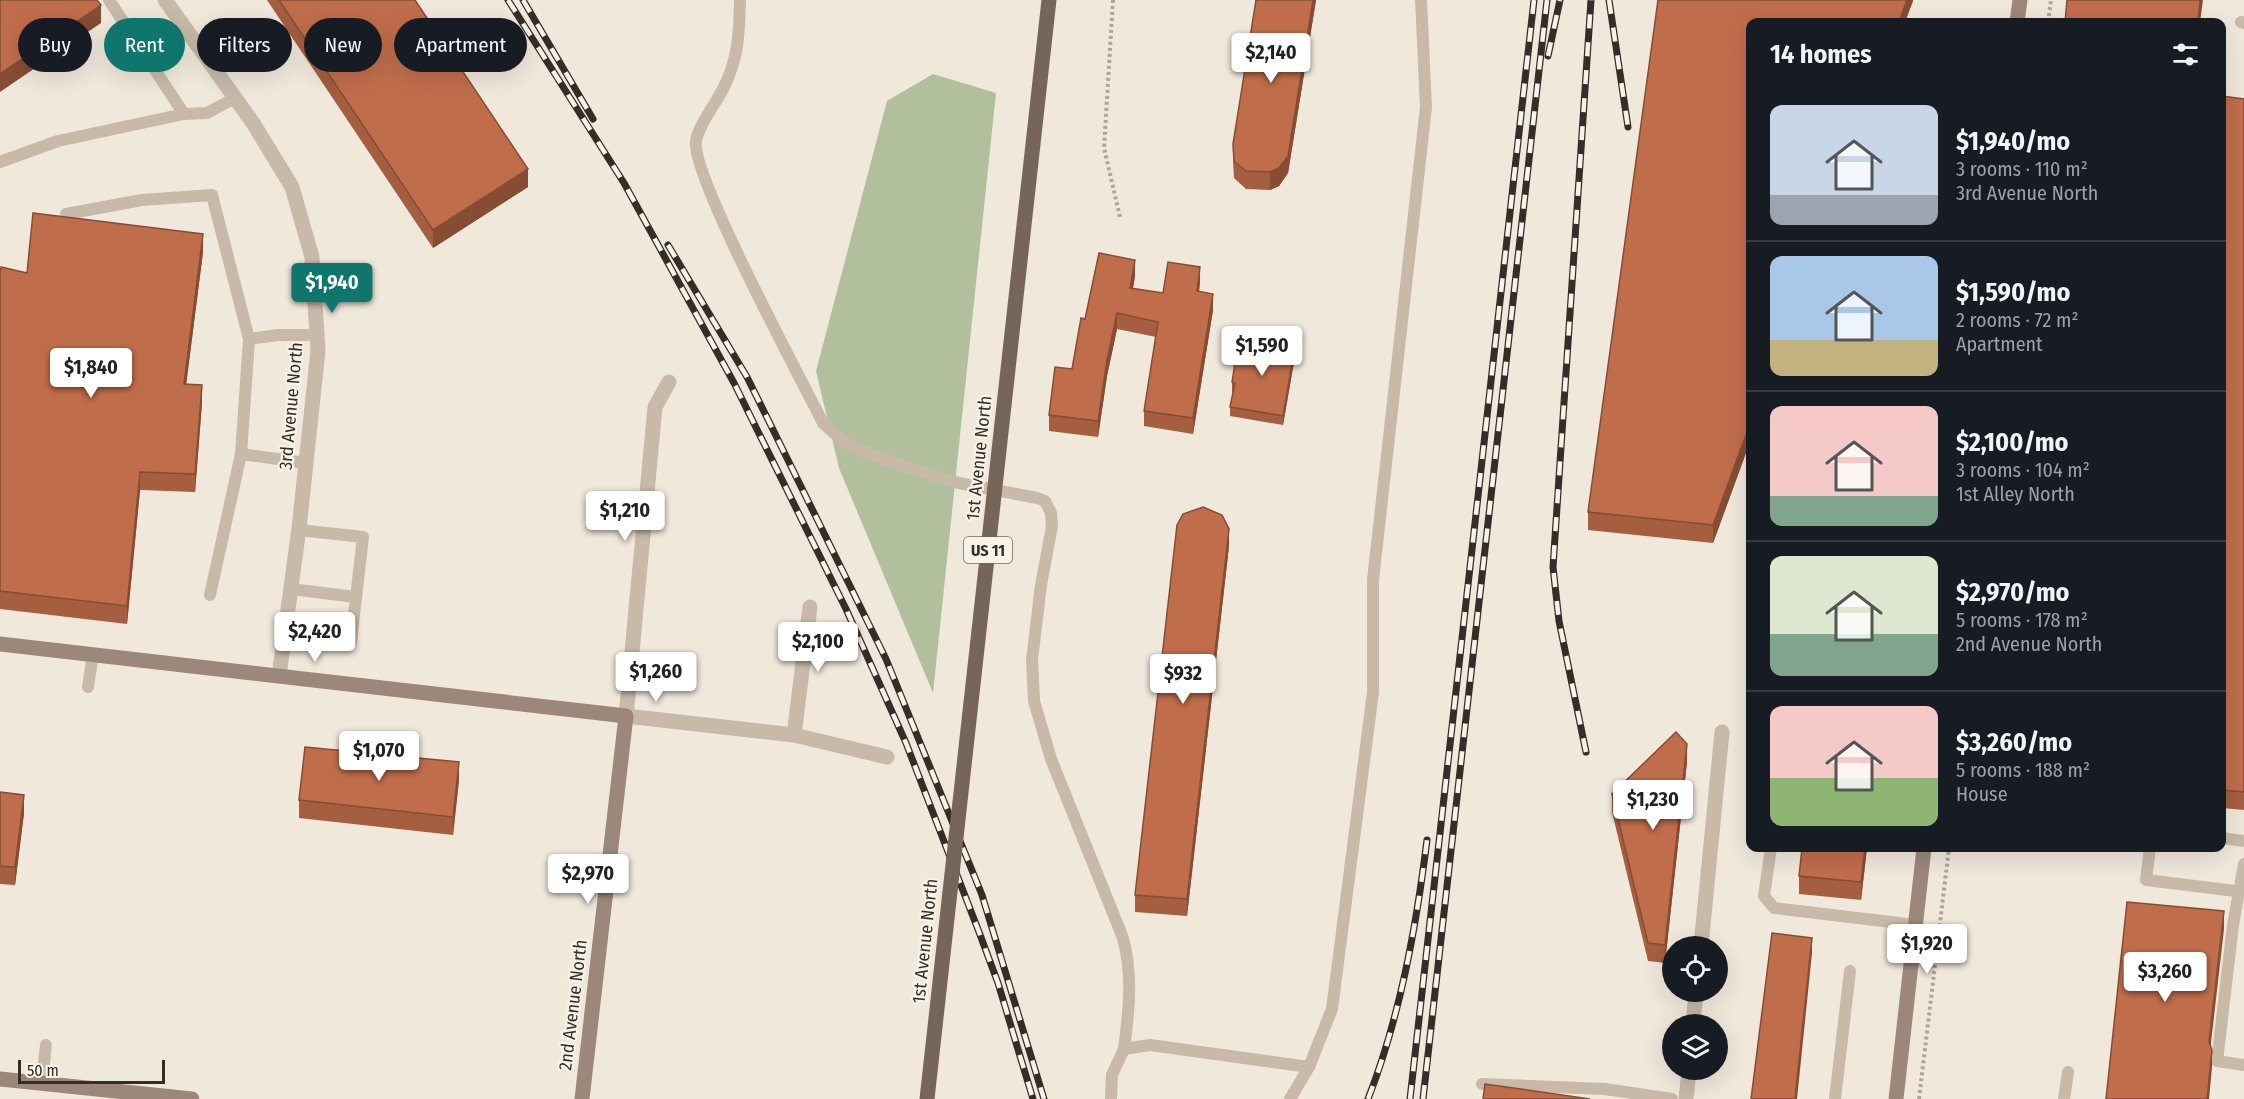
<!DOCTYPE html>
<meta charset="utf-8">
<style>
body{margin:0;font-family:"Fira Sans Condensed",sans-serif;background:#242831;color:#f1f3f6;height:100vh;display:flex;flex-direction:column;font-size:22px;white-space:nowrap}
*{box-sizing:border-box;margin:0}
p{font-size:20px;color:#9ea1a6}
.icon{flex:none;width:33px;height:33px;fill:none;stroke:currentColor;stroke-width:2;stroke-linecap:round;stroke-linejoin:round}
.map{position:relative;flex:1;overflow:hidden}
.sheet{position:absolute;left:1746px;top:18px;width:480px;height:834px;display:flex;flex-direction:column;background:#171b24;border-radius:12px;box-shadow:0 6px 24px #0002}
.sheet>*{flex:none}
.top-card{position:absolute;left:18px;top:18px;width:570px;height:54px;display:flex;gap:12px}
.tools{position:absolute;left:1662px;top:936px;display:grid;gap:12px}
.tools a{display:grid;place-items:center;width:66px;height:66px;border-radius:50%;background:#171b24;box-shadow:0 6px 24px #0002;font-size:30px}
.scale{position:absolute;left:18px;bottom:15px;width:147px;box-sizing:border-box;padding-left:6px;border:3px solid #362d28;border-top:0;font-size:16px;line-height:21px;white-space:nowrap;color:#362d28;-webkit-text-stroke:4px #f9f2e9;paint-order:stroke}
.price{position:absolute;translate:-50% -51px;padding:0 14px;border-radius:6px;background:#fff;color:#222;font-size:20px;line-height:39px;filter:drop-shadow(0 2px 3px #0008)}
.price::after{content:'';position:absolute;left:50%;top:36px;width:18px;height:14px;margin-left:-9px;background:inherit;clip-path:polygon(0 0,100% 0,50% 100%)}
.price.active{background:#0f766e;color:#fff}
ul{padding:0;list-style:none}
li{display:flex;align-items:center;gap:18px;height:150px;padding:0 24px}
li+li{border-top:2px solid #363941}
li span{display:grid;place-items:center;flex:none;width:168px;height:120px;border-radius:12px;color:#555}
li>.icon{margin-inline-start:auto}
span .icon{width:72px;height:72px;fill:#fffc;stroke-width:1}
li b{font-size:26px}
h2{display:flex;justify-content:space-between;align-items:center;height:72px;padding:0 24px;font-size:26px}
.tag{padding:0 21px;border-radius:27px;background:#171b24;box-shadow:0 6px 24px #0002;font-size:21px;line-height:54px}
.tag.active{background:#0f766e;color:#fff}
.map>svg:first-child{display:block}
</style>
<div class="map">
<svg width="2244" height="1099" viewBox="0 0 2244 1099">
<rect width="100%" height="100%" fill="#f1e8dc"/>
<path fill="#b2bf9d" d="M933,74L996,93L933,693L839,468L816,371L887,101Z"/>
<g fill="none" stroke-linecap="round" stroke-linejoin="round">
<g stroke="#b4a393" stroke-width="4" stroke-dasharray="3 3" stroke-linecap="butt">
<path d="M1113,0L1104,148L1120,217"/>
<path d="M2048,22L2051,0"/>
<path d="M1919,1099L1949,848"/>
</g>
<g stroke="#c8b9a9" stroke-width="12">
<path d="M109,0L184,114"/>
<path d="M740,0C739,34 739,57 723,89C716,103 698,126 696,141C690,173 802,381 823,423L844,442L862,451L909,468L959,483L1037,498L1045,501L1051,513L1052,526L1041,585L1032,660L1034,701L1051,759L1123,938C1133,975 1129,1011 1124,1049"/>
<path d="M2241,22L2244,23"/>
<path d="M0,162L58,141L184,114L207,113L235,98"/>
<path d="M66,214L142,200L212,195L249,339L241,454L210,595"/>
<path d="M249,339L278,335H317"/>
<path d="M241,454L306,463"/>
<path d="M299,530L363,537L351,641"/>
<path d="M291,589L356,597"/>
<path d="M88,687L93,654"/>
<path d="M2222,838L2244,841"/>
<path d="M1771,848L1764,896L1774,908L1916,925"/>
<path d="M2150,848L2146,880L2244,892"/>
<path d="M2244,864L2233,925L2217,1061L2244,1065"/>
<path d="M42,1082L46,1045"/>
<path d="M1482,1084L1605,1089L1672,1099"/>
<path d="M1111,1099L1112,1075L1124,1049L1150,1045L1309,1067"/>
<path d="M1290,1099L1309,1067L1332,1009L1373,692V580L1426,107L1421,0"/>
<path d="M1835,1099L1850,971"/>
<path d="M2064,1099L2068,1072"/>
</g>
<g stroke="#c8b9a9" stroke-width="15">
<path d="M165,0L253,123L292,187L312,257L318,351L299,528L279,676"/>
<path d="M669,382L655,407L626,716L794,735L887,757"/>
<path d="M794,735L810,607"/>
<path d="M1701,946L1722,732"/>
<path d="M1693,1024L1696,992"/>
<path d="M1686,1099L1689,1070"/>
</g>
<g stroke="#9c887a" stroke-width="15">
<path d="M2017,22L2020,0"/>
<path d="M0,644L626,716L582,1099"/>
<path d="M0,1079L192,1099"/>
<path d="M1896,1099L1924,848"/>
</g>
<g stroke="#362d28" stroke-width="7">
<g id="rail">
<path d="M508,0L624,183L734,383L846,609L906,743L979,932L998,983L1033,1099"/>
<path d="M523,0L593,119"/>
<path d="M1609,0L1628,127"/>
<path d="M1548,56L1560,0"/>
<path d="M668,245L747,377L886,659L982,895L1044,1099"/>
<path d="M1586,752L1559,621L1553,567L1591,0"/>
<path d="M1368,1099C1400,1017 1416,928 1427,840"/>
<path d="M1410,1099L1534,0"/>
<path d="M1423,1099L1547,0"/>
</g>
</g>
<use href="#rail" stroke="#f9f2e9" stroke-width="4.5" stroke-dasharray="14" stroke-linecap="butt"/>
<path stroke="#77655a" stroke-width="15" d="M927,1099L1049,0"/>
</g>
<g fill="#a55e40">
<path d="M267,0H415L528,187L433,248Z"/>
<path d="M1256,0H1316L1288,173L1279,186L1270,190L1246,189L1234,178L1233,162V144Z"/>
<path d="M1658,0H1913L1905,22H1750V442L1713,543L1588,530V512Z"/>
<path d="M2222,96L2244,99V810L2222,808Z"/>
<path d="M203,252L186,384L202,403L195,492L140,490L127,624L0,609V274L27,273Z"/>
<path d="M1135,276L1133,289L1163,293L1200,282L1199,292L1213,310L1193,434L1144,426V411L1156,337L1117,329L1107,376L1098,437L1049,431V415L1072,369Z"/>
<path d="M1295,356L1283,425L1230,416V407L1233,392H1232V382Z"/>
<path d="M1229,546L1187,916L1135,912V895Z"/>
<path d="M1687,762L1665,963L1648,961L1612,812V794Z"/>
<path d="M459,780L453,835L299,818V800Z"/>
<path d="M0,792L24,813L15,885L0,884Z"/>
<path d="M1867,848L1861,900L1799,894V876Z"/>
</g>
<g fill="#864c34">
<path d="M1313,0H1316L1288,173L1279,186L1270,190V172Z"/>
<path d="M1907,0H1913V1L1905,22H1899Z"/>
<path d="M2200,0H2203L2200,22H2198Z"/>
<path d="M101,5V23L0,92V74Z"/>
<path d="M528,169V187L433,248V230Z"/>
<path d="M203,234V252L184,402V384Z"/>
<path d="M1135,260V276L1130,304V288Z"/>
<path d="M1200,267V282L1197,307V291Z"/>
<path d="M1213,294V310L1193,434V418Z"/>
<path d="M1117,313V329L1107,376L1098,437V421L1107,360Z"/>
<path d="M1295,347V356L1283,425V416Z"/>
<path d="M202,385V403L195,492V474Z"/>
<path d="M1750,424V442L1713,543V525Z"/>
<path d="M140,472V490L127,624V606Z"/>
<path d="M1229,529V546L1187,916V899Z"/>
<path d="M1687,744V762L1665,963V945Z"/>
<path d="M459,762V780L453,835V817Z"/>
<path d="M24,795V813L15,885V867Z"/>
<path d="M1865,848H1867L1861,900V882Z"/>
<path d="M2224,911V929L2209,1060V1042Z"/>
<path d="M1812,938V953L1797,1099H1795Z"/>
<path d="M2212,1050V1067L2209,1099H2207Z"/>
</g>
<g fill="#c06d4b" stroke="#864c34" stroke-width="1.5">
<path d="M0,0H97L101,5L0,74Z"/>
<path d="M279,0H415L528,169L433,230Z"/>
<path d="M1256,0H1313L1288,156L1279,168L1270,172L1246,171L1234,161L1233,144Z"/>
<path d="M1658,0H1907L1899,22H1750V424L1713,525L1588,512Z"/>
<path d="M2067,0H2200L2198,22H2065Z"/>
<path d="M2222,96L2244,99V792L2222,790Z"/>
<path d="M33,213L203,234L184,384L202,385L195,474L140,472L127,606L0,591V274L1,267L27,273Z"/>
<path d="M1099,253L1135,260L1130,288L1163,293L1168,262L1200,267L1197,291L1213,294L1193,418L1144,411L1158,322L1117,313L1107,360L1098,421L1049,415L1055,367L1072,369L1081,318L1085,319Z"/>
<path d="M1239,338L1295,347L1283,416L1230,407L1235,383L1232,382Z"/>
<path d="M1203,507L1222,515L1229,529L1187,899L1135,895L1177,525L1183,514Z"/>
<path d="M1676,732L1687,744L1665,945L1648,943L1612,794Z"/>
<path d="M305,747L459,762L453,817L299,800Z"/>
<path d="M0,792L24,795L15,867L0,866Z"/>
<path d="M1802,848H1865L1861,882L1799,876Z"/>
<path d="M2127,902L2224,911L2209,1042L2212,1050L2207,1099H2106Z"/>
<path d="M1772,933L1812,938L1795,1099H1751Z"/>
<path d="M1485,1084L1590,1099H1483Z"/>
</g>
<g text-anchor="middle" stroke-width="4.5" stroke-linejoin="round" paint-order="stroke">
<rect fill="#f9f2e9" stroke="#706862" stroke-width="1.5" x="964" y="537" width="48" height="26" rx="4.5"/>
<g font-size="16" font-weight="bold" fill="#362d28">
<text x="988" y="556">US 11</text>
</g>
<g font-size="18" fill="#362d28" stroke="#f9f2e9">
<text transform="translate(291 406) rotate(-85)" y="6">3rd Avenue North</text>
<text transform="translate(979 458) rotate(-84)" y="6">1st Avenue North</text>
<text transform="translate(925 941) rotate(-84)" y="6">1st Avenue North</text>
<text transform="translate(573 1005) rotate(-83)" y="6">2nd Avenue North</text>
</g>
</g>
</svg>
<div class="tools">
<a><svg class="icon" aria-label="locate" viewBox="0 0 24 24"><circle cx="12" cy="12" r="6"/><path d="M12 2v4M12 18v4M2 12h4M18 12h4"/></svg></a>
<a><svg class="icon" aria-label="layers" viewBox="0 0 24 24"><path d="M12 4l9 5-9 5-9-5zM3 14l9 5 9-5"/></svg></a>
</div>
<div class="scale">50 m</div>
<b class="price" style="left:1271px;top:84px">$2,140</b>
<b class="price active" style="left:332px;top:314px">$1,940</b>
<b class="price" style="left:1262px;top:377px">$1,590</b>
<b class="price" style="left:91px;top:399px">$1,840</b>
<b class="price" style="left:625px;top:542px">$1,210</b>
<b class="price" style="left:315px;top:663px">$2,420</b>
<b class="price" style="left:818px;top:673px">$2,100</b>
<b class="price" style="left:656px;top:703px">$1,260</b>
<b class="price" style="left:1183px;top:705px">$932</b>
<b class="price" style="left:379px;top:782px">$1,070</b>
<b class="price" style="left:1653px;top:831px">$1,230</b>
<b class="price" style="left:588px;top:905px">$2,970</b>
<b class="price" style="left:1927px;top:975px">$1,920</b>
<b class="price" style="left:2165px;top:1003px">$3,260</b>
<div class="top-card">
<a class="tag">Buy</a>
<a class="tag active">Rent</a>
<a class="tag">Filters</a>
<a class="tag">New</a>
<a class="tag">Apartment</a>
</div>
<section class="sheet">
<h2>14 homes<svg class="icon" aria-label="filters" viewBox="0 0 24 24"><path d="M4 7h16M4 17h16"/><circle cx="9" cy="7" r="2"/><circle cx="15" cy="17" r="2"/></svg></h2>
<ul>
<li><span style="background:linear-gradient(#c9d6e8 75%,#9aa5b1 0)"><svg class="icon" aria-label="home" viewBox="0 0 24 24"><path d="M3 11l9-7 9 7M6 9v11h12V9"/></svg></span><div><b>$1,940/mo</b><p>3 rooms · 110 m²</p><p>3rd Avenue North</p></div></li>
<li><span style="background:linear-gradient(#a9c7e8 70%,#c2b280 0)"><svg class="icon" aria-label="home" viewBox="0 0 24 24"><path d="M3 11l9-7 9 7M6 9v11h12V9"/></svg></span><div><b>$1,590/mo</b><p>2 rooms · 72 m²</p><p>Apartment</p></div></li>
<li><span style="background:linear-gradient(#f6c9c9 75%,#7fa58c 0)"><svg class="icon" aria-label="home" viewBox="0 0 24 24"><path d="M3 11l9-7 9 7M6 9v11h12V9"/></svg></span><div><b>$2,100/mo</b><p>3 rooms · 104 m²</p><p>1st Alley North</p></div></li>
<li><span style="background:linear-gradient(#dfe7d0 65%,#7fa58c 0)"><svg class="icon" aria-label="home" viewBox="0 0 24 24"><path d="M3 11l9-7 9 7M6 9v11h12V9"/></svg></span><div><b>$2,970/mo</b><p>5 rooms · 178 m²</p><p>2nd Avenue North</p></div></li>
<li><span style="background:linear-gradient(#f6c9c9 60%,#8fb573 0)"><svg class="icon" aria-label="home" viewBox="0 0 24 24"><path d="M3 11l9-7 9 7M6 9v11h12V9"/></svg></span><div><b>$3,260/mo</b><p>5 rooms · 188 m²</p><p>House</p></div></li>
</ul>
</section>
</div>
